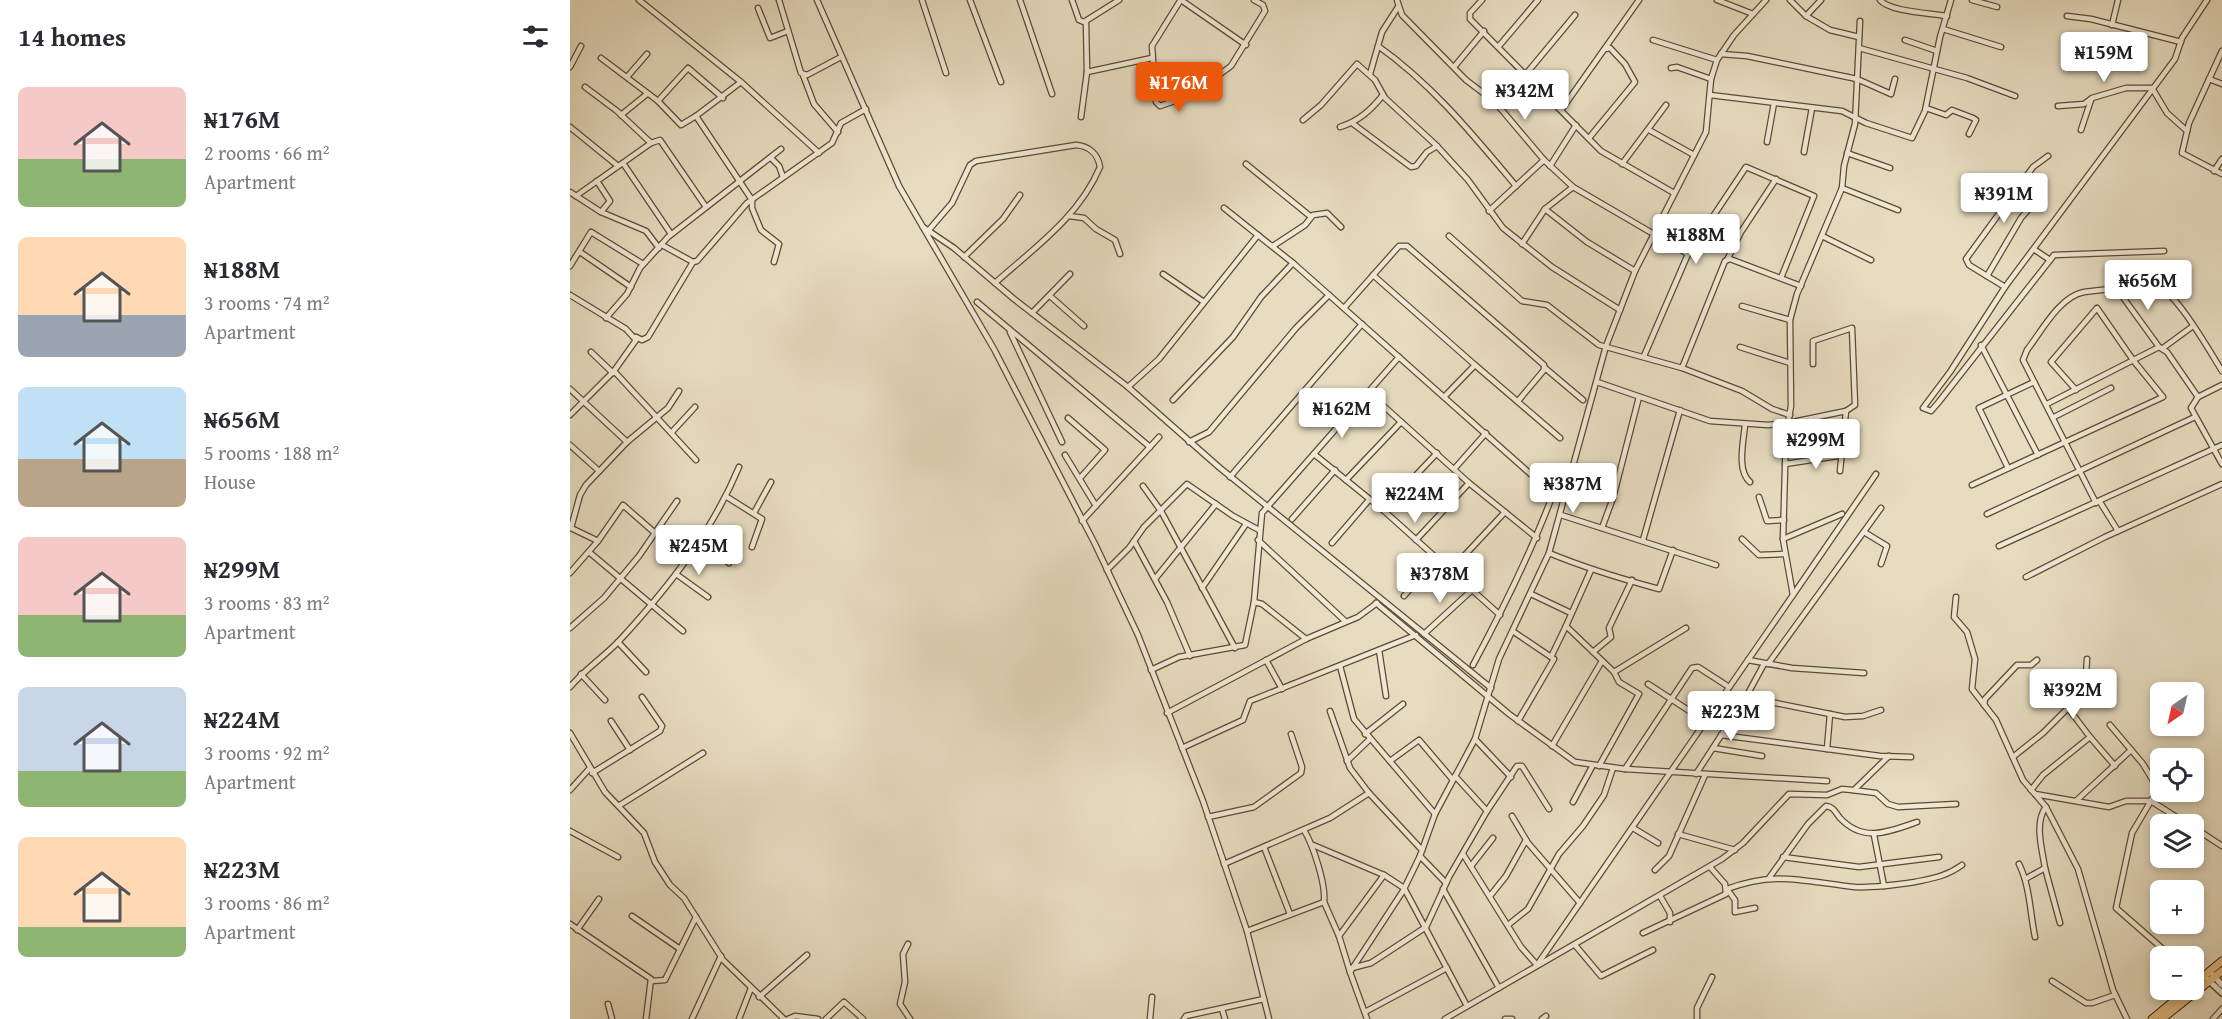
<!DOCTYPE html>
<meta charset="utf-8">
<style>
body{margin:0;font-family:"Gentium Book Plus",serif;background:#f7f7f7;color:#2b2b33;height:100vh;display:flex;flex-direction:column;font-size:22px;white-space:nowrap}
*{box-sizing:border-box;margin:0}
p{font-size:20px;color:#7c7c81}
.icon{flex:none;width:33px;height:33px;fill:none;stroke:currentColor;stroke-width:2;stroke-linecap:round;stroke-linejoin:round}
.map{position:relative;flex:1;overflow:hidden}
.panel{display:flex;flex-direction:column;background:#fff;width:570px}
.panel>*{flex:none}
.needle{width:39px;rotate:214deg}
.tools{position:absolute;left:1580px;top:682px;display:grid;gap:12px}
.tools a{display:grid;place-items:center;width:54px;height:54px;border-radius:9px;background:#fff;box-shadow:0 3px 9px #0003;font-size:30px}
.price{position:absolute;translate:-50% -51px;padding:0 14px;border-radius:6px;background:#fff;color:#222;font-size:20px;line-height:39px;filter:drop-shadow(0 2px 3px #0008)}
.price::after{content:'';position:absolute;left:50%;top:36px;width:18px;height:14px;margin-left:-9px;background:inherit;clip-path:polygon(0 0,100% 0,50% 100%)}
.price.current{background:#ea580c;color:#fff}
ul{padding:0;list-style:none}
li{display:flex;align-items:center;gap:18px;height:150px;padding:0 18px}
li span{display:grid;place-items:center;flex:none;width:168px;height:120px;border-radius:9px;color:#555}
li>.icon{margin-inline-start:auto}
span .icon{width:72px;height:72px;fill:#fffc;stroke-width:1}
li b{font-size:26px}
h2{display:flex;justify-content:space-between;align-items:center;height:72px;padding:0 18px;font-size:26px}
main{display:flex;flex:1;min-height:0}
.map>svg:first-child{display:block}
</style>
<main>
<section class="panel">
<h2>14 homes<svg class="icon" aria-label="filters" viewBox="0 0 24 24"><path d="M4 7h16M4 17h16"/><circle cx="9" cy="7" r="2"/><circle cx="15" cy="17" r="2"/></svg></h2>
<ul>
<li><span style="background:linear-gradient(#f6c9c9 60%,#8fb573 0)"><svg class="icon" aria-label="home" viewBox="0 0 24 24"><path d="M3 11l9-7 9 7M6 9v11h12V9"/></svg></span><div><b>₦176M</b><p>2 rooms · 66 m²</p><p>Apartment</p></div></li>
<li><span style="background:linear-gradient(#ffd9b3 65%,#9aa5b1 0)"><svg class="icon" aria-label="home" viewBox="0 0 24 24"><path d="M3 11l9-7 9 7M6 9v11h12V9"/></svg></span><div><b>₦188M</b><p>3 rooms · 74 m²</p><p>Apartment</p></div></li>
<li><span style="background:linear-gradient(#bfe0f5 60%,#b9a48a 0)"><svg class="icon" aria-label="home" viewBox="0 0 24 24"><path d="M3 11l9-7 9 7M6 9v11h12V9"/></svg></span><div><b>₦656M</b><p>5 rooms · 188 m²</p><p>House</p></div></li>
<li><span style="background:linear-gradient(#f6c9c9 65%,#8fb573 0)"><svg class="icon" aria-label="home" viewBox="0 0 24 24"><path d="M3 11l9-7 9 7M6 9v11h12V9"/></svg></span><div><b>₦299M</b><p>3 rooms · 83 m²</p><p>Apartment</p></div></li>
<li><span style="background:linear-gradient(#c9d6e8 70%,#8fb573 0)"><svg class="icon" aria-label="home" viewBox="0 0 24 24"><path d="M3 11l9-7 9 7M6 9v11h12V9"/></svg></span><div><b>₦224M</b><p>3 rooms · 92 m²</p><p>Apartment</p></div></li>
<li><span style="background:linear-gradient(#ffd9b3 75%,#8fb573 0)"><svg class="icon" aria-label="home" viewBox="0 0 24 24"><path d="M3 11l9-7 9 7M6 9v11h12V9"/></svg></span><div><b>₦223M</b><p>3 rooms · 86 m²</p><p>Apartment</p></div></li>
</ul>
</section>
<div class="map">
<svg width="1652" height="1019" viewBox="0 0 1652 1019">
<rect width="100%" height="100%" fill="#e7dcc0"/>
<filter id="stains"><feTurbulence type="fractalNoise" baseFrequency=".00333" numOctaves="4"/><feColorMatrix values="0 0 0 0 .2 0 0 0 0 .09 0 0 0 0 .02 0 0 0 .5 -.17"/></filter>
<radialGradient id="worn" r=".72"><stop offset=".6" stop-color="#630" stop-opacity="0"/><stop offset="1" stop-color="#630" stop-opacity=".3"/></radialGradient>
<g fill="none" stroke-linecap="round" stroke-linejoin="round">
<g stroke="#5c4a30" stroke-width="7">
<g id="minor">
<path d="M69,0L171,82L249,153"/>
<path d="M209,0L231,73L237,75L271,57"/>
<path d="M247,0L329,186L424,349L525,544L568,635L633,801L677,931L699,1019"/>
<path d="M352,0L376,73"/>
<path d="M400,0L431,82"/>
<path d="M450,0L482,94"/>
<path d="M502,0L509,20L514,22L549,0"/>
<path d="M611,0L676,45"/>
<path d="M827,0L832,15L896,80L925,102L974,160L1003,187L1118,254"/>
<path d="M912,0L900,13V19L1031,151L1104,193"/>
<path d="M1147,0L1183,14"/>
<path d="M1220,0L1236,16L1251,0"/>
<path d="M1310,0C1320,12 1361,13 1377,16"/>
<path d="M1402,0L1427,7"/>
<path d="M610,1L582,46L586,102L590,106L622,95L661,66L695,11L693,5L684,0"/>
<path d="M188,8L200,38L218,31"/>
<path d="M1236,16L1260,30L1289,37"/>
<path d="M1497,16L1521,19L1611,42"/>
<path d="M1290,21L1285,124L1274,166L1272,188L1328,210"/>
<path d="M1542,25L1548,0"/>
<path d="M1373,29L1431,47"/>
<path d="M1083,40L1147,60"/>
<path d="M1335,40L1367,51"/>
<path d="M808,46C862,84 904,136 946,186"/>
<path d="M929,46L968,0"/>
<path d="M1289,48L1397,78L1445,96"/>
<path d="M1652,51L1619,123L1612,153L1652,174"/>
<path d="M1151,54L1177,56L1287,79L1321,94L1325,79"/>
<path d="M31,58L88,101L111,125L126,116"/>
<path d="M0,67L11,46"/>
<path d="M884,67L914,31"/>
<path d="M1101,68L1107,67L1141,79"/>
<path d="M517,72L582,58"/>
<path d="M800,74L812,32L828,7"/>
<path d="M956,74L1005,15"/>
<path d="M233,75L244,104L268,132"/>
<path d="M57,77L77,54"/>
<path d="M1639,79L1652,84"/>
<path d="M171,82L126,116L182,200V208L191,230L209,244L204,262"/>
<path d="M15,87L47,111L81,143"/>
<path d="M1140,95L1272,111L1296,123L1342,138L1355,111L1370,37L1381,0"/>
<path d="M88,101L118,68L153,98"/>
<path d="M1488,106L1514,104L1522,98L1556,88H1582L1597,113L1617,131"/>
<path d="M1356,108L1376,115L1382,110L1403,118L1406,120L1399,134"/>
<path d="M992,109L1069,0"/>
<path d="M51,115L77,94"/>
<path d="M511,117L517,72L516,22"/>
<path d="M733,120L751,105L787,64L805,80L815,98L867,146L898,180L933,228L982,267L1050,310"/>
<path d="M782,123L841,167L846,166L857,152L867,146"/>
<path d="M0,127L48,166"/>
<path d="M770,127C789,121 801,110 813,95"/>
<path d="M1079,130L1124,155"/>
<path d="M1511,130L1521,100"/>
<path d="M1019,138L1065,82L1055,64L1040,48L1035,49"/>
<path d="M1197,142L1204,103"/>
<path d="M1234,152L1242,108"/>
<path d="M1277,153L1320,168"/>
<path d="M201,158L209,166L213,177"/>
<path d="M53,163L101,234"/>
<path d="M676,164L740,216"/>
<path d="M1052,164L1096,105"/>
<path d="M980,166L1006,125"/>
<path d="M1644,171L1652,159"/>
<path d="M27,181L40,201L31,212"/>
<path d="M0,192L31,212L76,231L89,248"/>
<path d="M6,196L81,143L90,140L136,207"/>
<path d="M654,208L723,263L983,494L994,499"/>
<path d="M975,209L1017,242L1065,271"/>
<path d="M919,211L974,160"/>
<path d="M499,216L514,218L526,229L545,240L550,254"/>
<path d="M353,227L384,248L444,299L558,387L650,468L921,688"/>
<path d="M358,231L382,203L400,165L406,161L506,145C519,146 528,154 530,167C509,217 464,248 425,283"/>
<path d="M879,236L952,301L977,305L1029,345L1112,368L1172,391L1202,409L1220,415"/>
<path d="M1252,236L1301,260"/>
<path d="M952,244L975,209L1003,187"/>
<path d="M92,245L123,262L127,261L177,203L262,143L271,123L296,109"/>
<path d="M703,246L735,225L743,215L757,213L771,227"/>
<path d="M1465,250L1480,260"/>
<path d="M1594,251L1484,255L1368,403L1361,411L1353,408L1380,372L1435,287L1605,59L1612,38L1637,0"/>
<path d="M10,252L61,287"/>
<path d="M394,257L433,219L450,195"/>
<path d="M1157,260L1171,232L1206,179"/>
<path d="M0,266L21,232L73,264"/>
<path d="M593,274L634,302"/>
<path d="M803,275L905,365"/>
<path d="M1417,276L1451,218L1471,195"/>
<path d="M1435,287L1399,265L1396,259L1463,167L1478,156"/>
<path d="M1547,289L1589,347"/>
<path d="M0,295L56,329L66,340L44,371L0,415"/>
<path d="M480,296L514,326"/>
<path d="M407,302L580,447"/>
<path d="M1172,306L1220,320"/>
<path d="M774,308L829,246H837L974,365V370L948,401"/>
<path d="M462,313L500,274"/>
<path d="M36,318L57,294L70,268L98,237L211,149"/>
<path d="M440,332L492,442"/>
<path d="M66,337L72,340L78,337L123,262"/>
<path d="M1411,345L1468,455"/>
<path d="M1170,347L1220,363"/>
<path d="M1593,348L1623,326"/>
<path d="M21,352L43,373"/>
<path d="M1074,356L1118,254L1176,167L1244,196L1211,278"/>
<path d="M975,368L1013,400"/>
<path d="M1112,368L1155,261L1160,259L1231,286"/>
<path d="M44,371L126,460"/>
<path d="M1027,382L1140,421L1198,425L1218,423L1276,411L1285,405L1282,328L1243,341V364"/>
<path d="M1652,385L1628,397L1621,408L1652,464"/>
<path d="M558,387L589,359L688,235"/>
<path d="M0,389L57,442"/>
<path d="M798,392L899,483L967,538"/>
<path d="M875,396L905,365L990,438"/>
<path d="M603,400L663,337L691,297L723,263"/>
<path d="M1477,404L1589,347L1597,352L1628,397"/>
<path d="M1484,417L1541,388"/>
<path d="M498,418L535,450L511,477"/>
<path d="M1175,424C1174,440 1166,470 1180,482"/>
<path d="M102,432L125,407"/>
<path d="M619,442L639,432L726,328L759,295"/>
<path d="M0,445L29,471"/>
<path d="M744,454L813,510L930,615"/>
<path d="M495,455L526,506"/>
<path d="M1215,464L1274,455"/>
<path d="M885,468L916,433"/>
<path d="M1438,468L1409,408L1464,382"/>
<path d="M1270,471L1276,411"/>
<path d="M660,477L792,324"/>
<path d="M776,480L831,422"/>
<path d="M1402,485L1593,397L1563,360L1527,308L1481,362L1506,390"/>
<path d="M573,486L591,511L665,648"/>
<path d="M157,497L192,519L182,547"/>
<path d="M1189,497L1197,521L1214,520"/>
<path d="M1530,502L1548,531"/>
<path d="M1526,503L1453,360L1457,350C1471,332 1490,296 1514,292L1583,284C1604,287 1640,352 1652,371"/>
<path d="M813,510L867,453"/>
<path d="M184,513L201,482"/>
<path d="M1417,514L1625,417"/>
<path d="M991,515L1146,565"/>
<path d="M722,519L765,470"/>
<path d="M512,521L589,437"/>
<path d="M1,528L10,495L16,485L57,442L98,408L109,391"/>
<path d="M1,528L28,541"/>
<path d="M1032,528L1043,498L1069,397"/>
<path d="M1294,532L1317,546L1311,564"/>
<path d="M1172,539L1189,555L1214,554"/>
<path d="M1213,539L1272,514"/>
<path d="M131,540L159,563"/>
<path d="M688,540L775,621"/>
<path d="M846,540L899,483"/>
<path d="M1073,540L1110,410"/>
<path d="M564,541L597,602L620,656"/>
<path d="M762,543L799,500"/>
<path d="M1429,546L1652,445"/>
<path d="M19,552L113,631"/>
<path d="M979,553C1015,568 1052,579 1089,589L1103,550"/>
<path d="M537,570L559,548L574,527L617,484L663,516L689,530"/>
<path d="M1021,570L996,626L1044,672L1049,682L1069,694L1029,766"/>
<path d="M880,571L935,512"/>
<path d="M0,573L28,541L53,505L85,533"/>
<path d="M106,574L138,597"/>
<path d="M1456,577L1535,537L1652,484"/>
<path d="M585,579L646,504"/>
<path d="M632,588L676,524"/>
<path d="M961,594L1001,613"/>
<path d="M1223,595L1306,474"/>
<path d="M834,596L867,559"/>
<path d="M1386,597L1384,617L1397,632L1405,659L1402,689L1426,720L1453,780L1476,807L1508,869L1543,990L1557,1019"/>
<path d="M684,602L692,513L829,357"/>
<path d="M806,603L939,714L1005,762L1055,769L1257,781"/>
<path d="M0,628L34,598L69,556L107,501"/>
<path d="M944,632L984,659L948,721"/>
<path d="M854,634L901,591"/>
<path d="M48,642L76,672"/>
<path d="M809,650L816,696"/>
<path d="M1023,652L1041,637L1039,628L1062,580"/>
<path d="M982,655L996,626"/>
<path d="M696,660L712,689"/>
<path d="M1178,660L1222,668L1294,673"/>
<path d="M1194,664L1176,697L1275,717L1293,716L1311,710"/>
<path d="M1198,664L1311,508"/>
<path d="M903,665C933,609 961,553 983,494"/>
<path d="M770,666L784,719L865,814"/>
<path d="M581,670L609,657L675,645L684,602L692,604L736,639"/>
<path d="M1044,672L1116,628"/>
<path d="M11,674L35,700"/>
<path d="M1078,684L1135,721"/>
<path d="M0,687C15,669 34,657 50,640C98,588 142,532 169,467"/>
<path d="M1414,705L1415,699L1447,665H1461L1467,660"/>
<path d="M760,711L780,768L799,793L852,850"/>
<path d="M597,713L736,639L788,617L807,603"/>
<path d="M41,721L60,750"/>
<path d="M1540,725L1573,764L1588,789L1562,833L1546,908L1602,957"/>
<path d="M0,733L35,792L74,833L85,862L100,885L114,898L153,960L214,1019"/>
<path d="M795,734L833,704"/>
<path d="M1151,735L1310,756L1341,757"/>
<path d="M1520,737L1545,766"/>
<path d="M905,739L941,777"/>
<path d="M982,746L1032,661"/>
<path d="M612,748L673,720L680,701L846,635"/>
<path d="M1143,748L1192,756"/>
<path d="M1257,749L1260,714"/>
<path d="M1443,757L1473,733L1515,691L1517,659"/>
<path d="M777,761L800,739"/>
<path d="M820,761L849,740L883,780"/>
<path d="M1055,769L1122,668L1128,667L1159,687"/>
<path d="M22,773L90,731L92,726L72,697"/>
<path d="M1126,774L1176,697"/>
<path d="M885,776L917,811"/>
<path d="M0,790L19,769"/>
<path d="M1284,790L1319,756"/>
<path d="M1461,790L1473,775L1520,737L1498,708"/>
<path d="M1465,794L1539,807L1556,801H1581L1619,825"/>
<path d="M1507,800L1561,750"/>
<path d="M1003,802L1023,765"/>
<path d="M50,805L133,753"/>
<path d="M942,816L958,843L1010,903"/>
<path d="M638,817L684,807L731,773L732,767L721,734"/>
<path d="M1623,827L1652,846"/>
<path d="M1063,828L1088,843"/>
<path d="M734,830C743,845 756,884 754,902"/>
<path d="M0,831L48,857"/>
<path d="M1108,834L1165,850"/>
<path d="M1304,835L1314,886"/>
<path d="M743,845L814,875L834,888L897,1006"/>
<path d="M694,847L720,914"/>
<path d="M893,854L951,947L967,965L1223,595L1213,539L1216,434L1221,406L1220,320L1227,294L1272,188"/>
<path d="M850,856L876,883"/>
<path d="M1213,857L1289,867L1369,857"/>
<path d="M654,864L760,818L799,793"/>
<path d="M1449,864C1460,886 1460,913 1465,937"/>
<path d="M901,866L923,838"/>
<path d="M1475,868L1490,923"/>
<path d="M1085,870L1099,856L1135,775"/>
<path d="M1199,878L1238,824L1256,806C1264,807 1265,812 1270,818C1293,843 1319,832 1347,822"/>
<path d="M1457,878L1475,868C1472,849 1464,822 1476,807"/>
<path d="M873,889L929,988"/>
<path d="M920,896L936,876L956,840"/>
<path d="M1090,896L1100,913V922"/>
<path d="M1185,908L1165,912V900L1157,889C1207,870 1235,882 1285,887C1305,888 1325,885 1345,882C1364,878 1377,876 1392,865"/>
<path d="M62,916L110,949"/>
<path d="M0,924L81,979L76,1019"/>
<path d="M938,925L958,909L989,854L1013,826L1034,795L1043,768"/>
<path d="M7,930L29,899"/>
<path d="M677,931L754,902L769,936L780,972"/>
<path d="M1073,933L1156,894L1155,884L1140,867"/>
<path d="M769,936L814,875"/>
<path d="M338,944L333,954L335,982L330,1004L340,1019"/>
<path d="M1005,945L1031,976L1083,950"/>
<path d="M782,968L801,963L856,927L879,877L917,811L947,766H952L979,809"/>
<path d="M82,981L95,980L126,917"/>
<path d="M1482,981L1516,1003H1522L1545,995"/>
<path d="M189,997L237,955"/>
<path d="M38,1004L42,1019"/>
<path d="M652,1009L655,1019"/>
<path d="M795,1012L877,968"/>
<path d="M122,1019L151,956"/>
<path d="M169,1019L181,988"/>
<path d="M218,1019L225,1016L248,1019"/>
<path d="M256,1019L274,1002L293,1019"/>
<path d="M580,1019L582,997"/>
<path d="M614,1019L616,1016L694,999"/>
<path d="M797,1019L780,972L833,891L850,856L865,814L905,739L929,659L979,553L1036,346L1065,271L1136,132L1141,79L1147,60L1164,35L1196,0"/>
<path d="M875,1019L1152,859L1173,843L1219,794L1257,795L1272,789L1282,790L1306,793L1318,804L1328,807L1386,804"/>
<path d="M935,1019H942"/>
<path d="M972,1019L976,1016"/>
<path d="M1127,1019V1008L1142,977"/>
<path d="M1643,1019L1652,1009"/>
</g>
</g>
<g stroke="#5c4a30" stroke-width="8">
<g id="tertiary">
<path d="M1643,975L1652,985"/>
<path d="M1637,979L1652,993"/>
</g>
</g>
<g stroke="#2d1a00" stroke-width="9">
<g id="primary">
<path d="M1623,985L1652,961"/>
<path d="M1582,1019L1617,990"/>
<path d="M1592,1019L1652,971"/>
</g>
</g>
<use href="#minor" stroke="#efe8d6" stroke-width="4.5"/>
<use href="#tertiary" stroke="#efe8d6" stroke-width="5"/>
<use href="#primary" stroke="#e4be80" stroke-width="7"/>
</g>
<rect width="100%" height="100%" filter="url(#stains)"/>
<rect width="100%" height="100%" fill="url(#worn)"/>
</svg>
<div class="tools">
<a><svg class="needle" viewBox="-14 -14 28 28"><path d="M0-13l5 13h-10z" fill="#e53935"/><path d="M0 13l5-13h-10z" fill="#7c7c81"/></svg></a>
<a><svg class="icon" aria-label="locate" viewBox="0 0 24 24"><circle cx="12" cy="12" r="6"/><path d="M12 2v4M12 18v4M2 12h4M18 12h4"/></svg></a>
<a><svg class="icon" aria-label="layers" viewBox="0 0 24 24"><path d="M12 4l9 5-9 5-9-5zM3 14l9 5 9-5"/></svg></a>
<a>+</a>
<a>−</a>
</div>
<b class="price" style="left:1534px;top:83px">₦159M</b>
<b class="price current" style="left:609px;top:113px">₦176M</b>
<b class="price" style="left:955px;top:121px">₦342M</b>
<b class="price" style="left:1434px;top:224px">₦391M</b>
<b class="price" style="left:1126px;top:265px">₦188M</b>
<b class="price" style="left:1578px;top:311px">₦656M</b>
<b class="price" style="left:772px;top:439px">₦162M</b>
<b class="price" style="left:1246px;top:470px">₦299M</b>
<b class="price" style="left:1003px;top:514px">₦387M</b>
<b class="price" style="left:845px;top:524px">₦224M</b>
<b class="price" style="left:129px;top:576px">₦245M</b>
<b class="price" style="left:870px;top:604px">₦378M</b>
<b class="price" style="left:1503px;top:720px">₦392M</b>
<b class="price" style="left:1161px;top:742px">₦223M</b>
</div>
</main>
